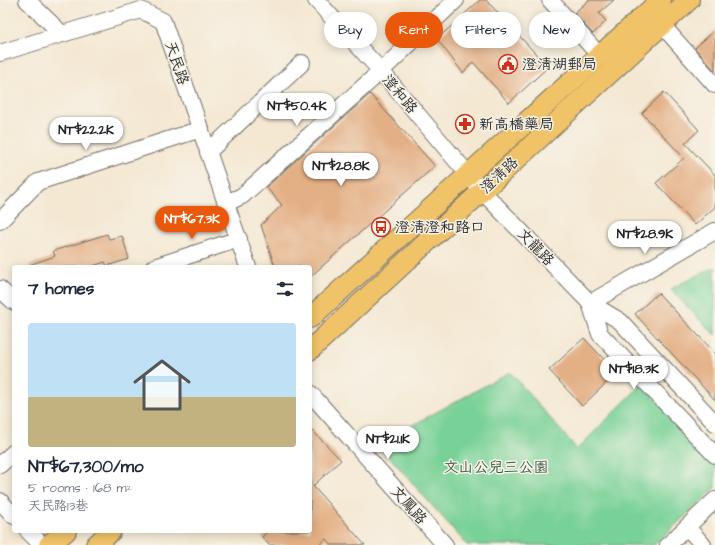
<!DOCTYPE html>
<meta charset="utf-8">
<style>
body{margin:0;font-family:"Architects Daughter","LXGW WenKai TC",sans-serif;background:#f2f2f3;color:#1f2937;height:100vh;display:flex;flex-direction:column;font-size:15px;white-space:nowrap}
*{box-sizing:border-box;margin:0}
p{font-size:13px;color:#747a83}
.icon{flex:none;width:22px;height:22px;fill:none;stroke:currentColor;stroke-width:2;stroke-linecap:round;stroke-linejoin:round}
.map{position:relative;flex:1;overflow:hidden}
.details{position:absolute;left:12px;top:265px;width:300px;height:268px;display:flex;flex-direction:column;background:#fff;border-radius:4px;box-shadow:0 2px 10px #0003}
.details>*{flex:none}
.guide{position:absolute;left:324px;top:12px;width:331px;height:36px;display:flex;gap:8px}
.price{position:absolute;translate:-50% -34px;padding:0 9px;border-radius:14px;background:#fff;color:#222;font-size:13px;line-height:26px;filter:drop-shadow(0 1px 2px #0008)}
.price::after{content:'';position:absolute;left:50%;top:24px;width:12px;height:9px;margin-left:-6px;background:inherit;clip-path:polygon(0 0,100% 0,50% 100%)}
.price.active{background:#ea580c;color:#fff}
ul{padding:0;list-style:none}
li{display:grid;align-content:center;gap:8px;height:212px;padding:0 16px}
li+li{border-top:1px solid #e0e1e3}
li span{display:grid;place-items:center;height:124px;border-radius:4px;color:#555}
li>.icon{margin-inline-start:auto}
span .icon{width:72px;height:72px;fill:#fffc;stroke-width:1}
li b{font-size:17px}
h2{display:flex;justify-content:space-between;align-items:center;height:48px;padding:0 16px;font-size:17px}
.pill{padding:0 14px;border-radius:18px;background:#fff;box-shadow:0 2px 10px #0003;font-size:14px;line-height:36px}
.pill.active{background:#ea580c;color:#fff}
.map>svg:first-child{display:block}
</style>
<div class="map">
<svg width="715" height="545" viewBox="0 0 715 545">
<rect width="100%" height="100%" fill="#f7f3e8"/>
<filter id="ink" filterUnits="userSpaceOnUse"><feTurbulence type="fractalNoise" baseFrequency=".025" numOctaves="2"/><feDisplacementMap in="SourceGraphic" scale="8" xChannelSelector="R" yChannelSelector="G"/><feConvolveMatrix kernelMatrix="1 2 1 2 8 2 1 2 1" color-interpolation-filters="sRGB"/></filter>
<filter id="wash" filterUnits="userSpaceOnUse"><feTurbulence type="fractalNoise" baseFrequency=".012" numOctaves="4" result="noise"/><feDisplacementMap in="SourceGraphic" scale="16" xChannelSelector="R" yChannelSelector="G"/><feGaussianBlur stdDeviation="0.9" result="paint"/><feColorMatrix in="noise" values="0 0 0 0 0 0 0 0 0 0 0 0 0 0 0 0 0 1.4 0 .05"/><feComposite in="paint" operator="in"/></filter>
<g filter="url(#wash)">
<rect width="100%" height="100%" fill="#f4e8d3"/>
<g fill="#78d196" stroke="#527e60">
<path d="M715,267V335L670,289Z"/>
<path d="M510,372L577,449L642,384L715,461V488L654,545H467L378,444Z"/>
</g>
<g id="blocks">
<g fill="#e3af84">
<path d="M480,0H486L548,67L509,103L473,62L463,73L437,39Z"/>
<path d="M589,0H614L599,13L606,21L593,34L574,13Z"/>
<path d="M715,30V71L695,48Z"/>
<path d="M664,92L699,130L685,143L715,175V207L695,225L656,183L684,158L642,113Z"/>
<path d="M370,94L435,166L310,277V267H275L261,225L282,205L266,187Z"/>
<path d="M107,234L109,239L122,236L129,259L107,266L105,262L90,267H29V265L55,256L53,251Z"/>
<path d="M658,293L715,353V400L635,314Z"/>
<path d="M584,338L617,373L582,406L549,370Z"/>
<path d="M310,428L341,460L313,486L365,545H331L326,539L319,545H269L262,537L268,531H310Z"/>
</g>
</g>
</g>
<g filter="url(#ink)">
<use href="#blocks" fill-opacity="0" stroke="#716d66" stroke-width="1"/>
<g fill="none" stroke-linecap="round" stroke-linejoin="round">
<g stroke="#716d66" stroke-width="18">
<g id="minor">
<path d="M27,0L62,34"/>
<path d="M316,0L381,71L482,191L590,303L620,321L715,423"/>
<path d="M550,0L599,55"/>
<path d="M662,25L715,85"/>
<path d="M0,53L141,10L163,21L248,267"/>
<path d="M208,152L302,63"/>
<path d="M226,203L242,196L381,71L456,0"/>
<path d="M0,221L38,182L201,129"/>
<path d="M154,267L239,239"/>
<path d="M0,289L14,302"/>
<path d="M590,303L600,334L715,455"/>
<path d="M590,303L715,231"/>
<path d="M310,393L445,545"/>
<path d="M0,465L14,452"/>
<path d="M0,501L14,516"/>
<path d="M687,527L703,545"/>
<path d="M28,531L42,545"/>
<path d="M668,545L715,500"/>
</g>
</g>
<g stroke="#716d66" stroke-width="22">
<g id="major">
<path d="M310,318L661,0"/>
<path d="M310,350L689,0"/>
<path d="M49,545L66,531"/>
<path d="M96,545L111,531"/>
</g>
</g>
<use href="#minor" stroke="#fff" stroke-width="16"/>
<use href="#major" stroke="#f0c369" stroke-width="20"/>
</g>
</g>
<defs>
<g id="civic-ring" transform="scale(1)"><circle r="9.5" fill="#f7f3e8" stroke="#c8321e" stroke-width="1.5"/><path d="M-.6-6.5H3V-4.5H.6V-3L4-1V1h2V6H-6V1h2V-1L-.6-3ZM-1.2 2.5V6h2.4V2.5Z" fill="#c8321e"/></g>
<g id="pharmacy-ring" transform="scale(1)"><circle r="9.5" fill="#f7f3e8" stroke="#c8321e" stroke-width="1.5"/><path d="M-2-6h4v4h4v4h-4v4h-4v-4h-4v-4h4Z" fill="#c8321e"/></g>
<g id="bus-ring" transform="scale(1)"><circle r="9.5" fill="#f7f3e8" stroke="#c8321e" stroke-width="1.5"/><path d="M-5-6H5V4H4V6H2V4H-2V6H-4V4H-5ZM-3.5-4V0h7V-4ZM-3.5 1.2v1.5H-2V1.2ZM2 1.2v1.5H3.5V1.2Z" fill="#c8321e"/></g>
</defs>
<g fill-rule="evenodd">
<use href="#civic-ring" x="508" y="64"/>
<use href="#pharmacy-ring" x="465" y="124"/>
<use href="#bus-ring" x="381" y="227"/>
</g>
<g text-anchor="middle" stroke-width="3" stroke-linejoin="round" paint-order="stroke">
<g font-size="15" fill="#2b2b2b" stroke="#f7f3e8">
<text transform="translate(177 63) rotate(71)" y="5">天民路</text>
<text transform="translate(400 94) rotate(50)" y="5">澄和路</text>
<text transform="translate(499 175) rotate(-43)" y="5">澄清路</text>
<text transform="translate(536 247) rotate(46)" y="5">文龍路</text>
<text transform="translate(409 505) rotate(48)" y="5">文鳳路</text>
</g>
<g font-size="15" fill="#2b2b2b" stroke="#f7f3e8" text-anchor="start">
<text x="522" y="69">澄清湖郵局</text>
<text x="479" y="129">新高橋藥局</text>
<text x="395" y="232">澄清澄和路口</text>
</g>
<g font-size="15" fill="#425d4b" stroke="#f7f3e8">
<text x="496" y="472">文山公兒三公園</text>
</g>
</g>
</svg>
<b class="price" style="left:297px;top:127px">NT$50.4K</b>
<b class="price" style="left:86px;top:151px">NT$22.2K</b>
<b class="price" style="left:341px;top:187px">NT$28.8K</b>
<b class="price active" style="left:192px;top:240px">NT$67.3K</b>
<b class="price" style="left:645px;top:255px">NT$28.9K</b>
<b class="price" style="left:634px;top:390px">NT$18.3K</b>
<b class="price" style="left:388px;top:460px">NT$21.1K</b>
<div class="guide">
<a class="pill">Buy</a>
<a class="pill active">Rent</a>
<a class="pill">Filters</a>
<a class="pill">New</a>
</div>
<section class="details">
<h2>7 homes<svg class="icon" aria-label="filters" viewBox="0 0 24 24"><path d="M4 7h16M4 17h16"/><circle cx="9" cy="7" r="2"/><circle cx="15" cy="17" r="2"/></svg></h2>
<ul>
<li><span style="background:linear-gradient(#bfe0f5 60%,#c2b280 0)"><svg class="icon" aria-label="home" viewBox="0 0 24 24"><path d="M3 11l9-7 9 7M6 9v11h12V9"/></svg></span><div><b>NT$67,300/mo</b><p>5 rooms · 168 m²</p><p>天民路13巷</p></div></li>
</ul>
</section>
</div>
